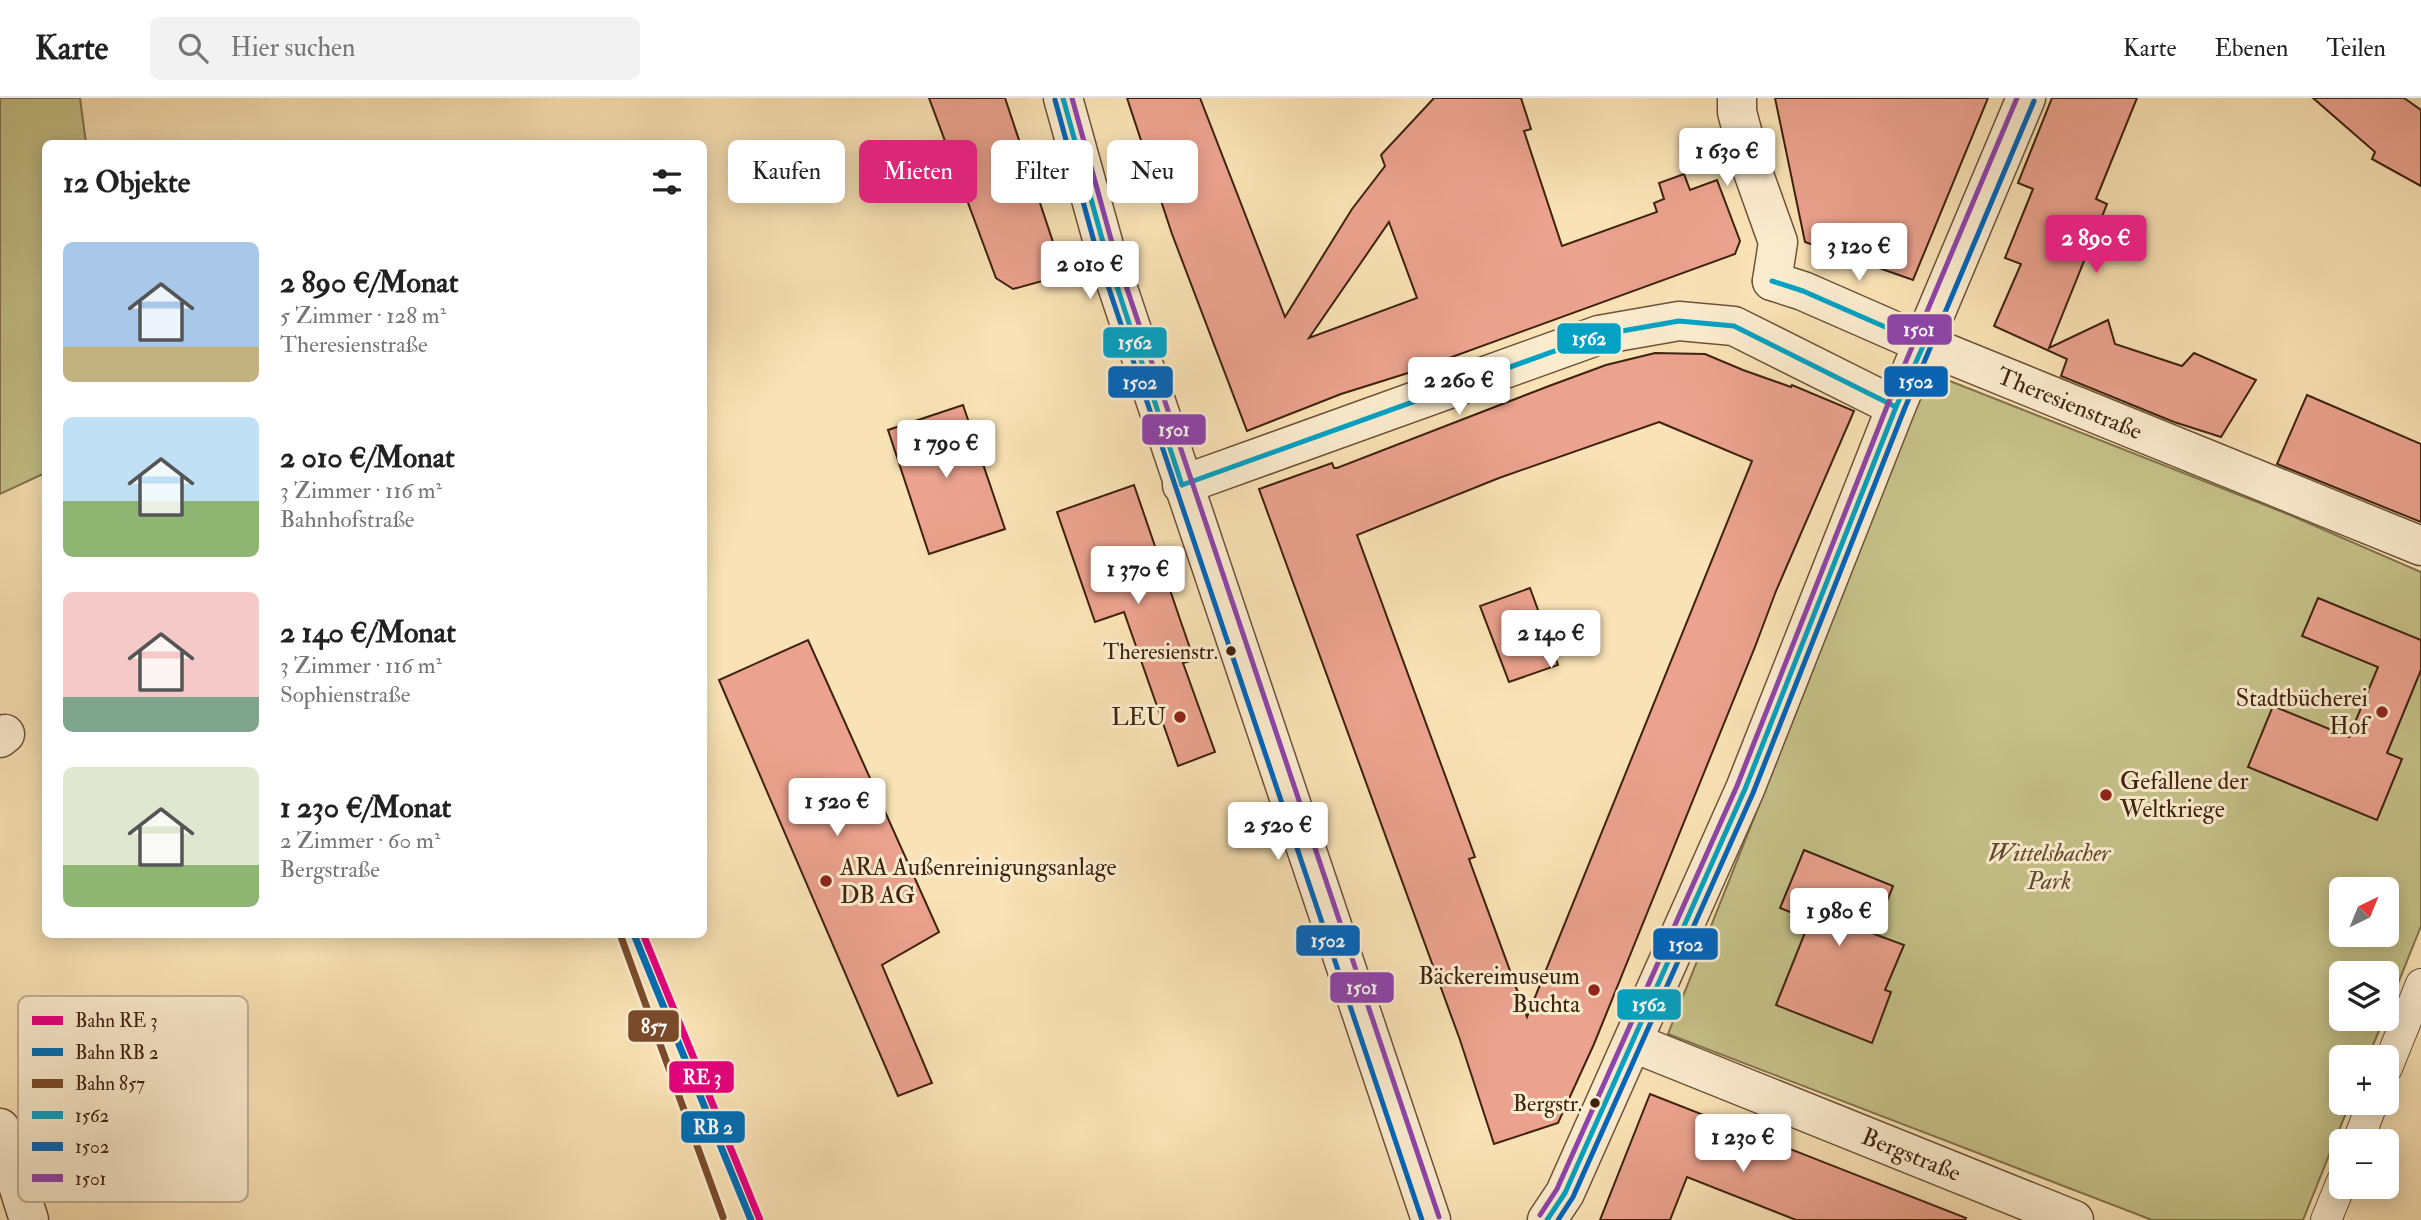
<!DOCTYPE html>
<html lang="de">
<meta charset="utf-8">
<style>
body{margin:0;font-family:"IM FELL Double Pica",serif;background:#f2f2f2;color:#222;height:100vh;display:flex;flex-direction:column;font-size:26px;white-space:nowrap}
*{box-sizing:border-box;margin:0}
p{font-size:23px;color:#767676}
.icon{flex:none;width:38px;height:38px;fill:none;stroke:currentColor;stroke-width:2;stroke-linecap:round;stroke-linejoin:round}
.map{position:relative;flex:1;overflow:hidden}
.sheet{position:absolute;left:42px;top:42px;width:665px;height:798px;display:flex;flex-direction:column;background:#fff;border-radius:10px;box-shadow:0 4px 18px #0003}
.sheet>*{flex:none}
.banner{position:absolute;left:728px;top:42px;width:665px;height:63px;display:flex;gap:14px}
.needle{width:46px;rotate:43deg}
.tools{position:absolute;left:2329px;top:779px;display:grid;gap:14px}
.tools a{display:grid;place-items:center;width:70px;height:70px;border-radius:10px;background:#fff;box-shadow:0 4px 18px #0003;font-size:35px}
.price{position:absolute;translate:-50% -60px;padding:0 16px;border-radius:7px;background:#fff;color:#222;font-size:23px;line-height:46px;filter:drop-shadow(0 2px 4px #0008)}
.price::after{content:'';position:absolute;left:50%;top:42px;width:21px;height:16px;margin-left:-10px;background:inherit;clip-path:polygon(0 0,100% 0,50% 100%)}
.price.selected{background:#db2777;color:#fff}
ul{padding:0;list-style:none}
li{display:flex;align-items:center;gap:21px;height:175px;padding:0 21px}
li span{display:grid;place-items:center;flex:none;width:196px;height:140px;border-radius:10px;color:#555}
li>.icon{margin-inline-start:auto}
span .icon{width:84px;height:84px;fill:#fffc;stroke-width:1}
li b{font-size:30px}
h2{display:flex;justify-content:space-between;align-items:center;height:84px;padding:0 21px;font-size:30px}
.chip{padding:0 24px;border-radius:10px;background:#fff;box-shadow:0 4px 18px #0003;font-size:24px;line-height:63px}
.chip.selected{background:#db2777;color:#fff}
header{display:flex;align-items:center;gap:42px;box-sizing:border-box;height:98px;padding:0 35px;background:#fff;border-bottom:2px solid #e0e0e0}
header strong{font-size:33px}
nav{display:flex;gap:38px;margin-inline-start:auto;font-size:24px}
.search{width:490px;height:63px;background:#f2f2f2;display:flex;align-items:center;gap:18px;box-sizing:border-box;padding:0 24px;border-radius:10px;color:#767676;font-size:26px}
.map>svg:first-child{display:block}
</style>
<header>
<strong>Karte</strong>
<div class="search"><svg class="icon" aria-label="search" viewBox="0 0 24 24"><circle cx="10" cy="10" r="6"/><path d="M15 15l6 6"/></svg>Hier suchen</div>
<nav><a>Karte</a><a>Ebenen</a><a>Teilen</a></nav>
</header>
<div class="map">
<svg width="2421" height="1122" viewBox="0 0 2421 1122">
<rect width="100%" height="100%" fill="#f9e2b5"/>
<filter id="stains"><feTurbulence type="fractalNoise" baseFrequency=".00286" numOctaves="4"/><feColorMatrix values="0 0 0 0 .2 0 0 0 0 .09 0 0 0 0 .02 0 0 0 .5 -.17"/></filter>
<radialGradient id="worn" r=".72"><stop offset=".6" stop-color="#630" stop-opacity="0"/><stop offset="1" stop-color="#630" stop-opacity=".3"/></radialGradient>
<g fill="#c5c188" stroke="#82724b" stroke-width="2" fill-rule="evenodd">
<path d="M0,0H80L86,45L46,46L45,375L0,396Z"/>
<path d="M1927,274L2285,415L2421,474V828L2387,913V875H2342V920L2384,921L2368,959H2342V1004L2350,1005L2303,1122H2152L1668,936L1807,587ZM2342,791H2387V836H2342Z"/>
</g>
<g fill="#eba28e" stroke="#3e220e" stroke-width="2" fill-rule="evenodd">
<path d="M929,0H1005L1064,177L1013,191L996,180Z"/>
<path d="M1127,0H1200L1285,219L1352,111L1385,68L1381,57L1434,0H1521L1531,31L1524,33L1562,148L1657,114L1654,105L1664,101L1659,85L1684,76L1690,92L1717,82L1740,143L1735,156L1408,275L1341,296L1247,333L1172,136ZM1389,124L1417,200L1309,240Z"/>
<path d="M1775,0H1988L1913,182L1805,144Z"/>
<path d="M2052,0H2137L2096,101L2107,106L2049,250L2108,222L2115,246L2182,268L2194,255L2256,282L2221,339L2174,324L2061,278L2067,261L1994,228L2021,166L2005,160L2033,91L2018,85Z"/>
<path d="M2313,0H2404L2421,12V88L2372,61L2375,54Z"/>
<path d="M1655,255L1705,256L1743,272L1791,289L1792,287L1854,313L1776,493L1755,549L1594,946L1558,1025L1494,1046L1460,942L1259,391L1332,365L1334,370H1337L1549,288L1606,267ZM1659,324L1752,363L1527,919L1469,761L1475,759L1357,437L1499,380Z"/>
<path d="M2307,297L2421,346V424L2277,366Z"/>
<path d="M963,307L1005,431L929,456L888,332Z"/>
<path d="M1134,387L1194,562L1183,565L1215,654L1178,668L1124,514L1095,524L1057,414Z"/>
<path d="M1530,490L1558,567L1509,584L1480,508Z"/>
<path d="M2318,500L2421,542V572L2387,655L2402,661L2377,722L2248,669L2273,608L2349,639L2378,569L2302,538Z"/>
<path d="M808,542L939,834L882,867L932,985L898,998L719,582Z"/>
<path d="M1804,752L1893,788L1874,836L1904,847L1885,892L1891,894L1872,945L1776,907L1810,822L1780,810Z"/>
<path d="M1650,996L1966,1120L1965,1122H1796L1687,1079L1670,1122H1600Z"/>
</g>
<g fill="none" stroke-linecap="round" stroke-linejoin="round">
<g stroke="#6d5238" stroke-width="32">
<g id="pedestrian">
<path d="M2387,970L2421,886"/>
<path d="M2358,1043L2373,1004"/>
<path d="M2326,1122L2342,1083"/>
</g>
</g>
<g stroke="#6d5238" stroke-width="41">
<g id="minor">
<path d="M1063,0L1106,155L1431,1122"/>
<path d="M1737,0V14L1753,74L1778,144L1772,183"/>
<path id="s1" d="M1772,183L1803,193L1924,246L2421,448"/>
<path d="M1182,387L1599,237L1679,223L1734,228L1896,309"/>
<path d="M0,640L5,636"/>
<path id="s2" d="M1634,945L2074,1122"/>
<path d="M0,1030L29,1122"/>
<path d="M1547,1122L1565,1095L1745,691L1896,309L2026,0"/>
</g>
</g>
<use href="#pedestrian" stroke="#fbeccf" stroke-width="30"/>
<use href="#minor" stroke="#fbeccf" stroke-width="38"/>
<g stroke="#fbeccf" stroke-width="10">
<g id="bus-1">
<path d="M1063,0L1106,155L1182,387"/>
<path d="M1772,183L1803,193L1924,246"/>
<path d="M1182,387L1599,237L1679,223L1734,228L1896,309"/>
<path d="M1547,1122L1565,1095L1745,691L1896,309L1924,246"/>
</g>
</g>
<g stroke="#fbeccf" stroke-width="10">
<g id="bus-2">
<path d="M1055,2L1098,158L1422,1122"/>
<path d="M1558,1122L1573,1099L1753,695L1904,312L2034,3"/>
</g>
</g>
<g stroke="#fbeccf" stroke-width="10">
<g id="bus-3">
<path d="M1072,0L1114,152L1439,1119"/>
<path d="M1540,1117L1557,1091L1737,688L1888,306L2017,0"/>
</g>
</g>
<use href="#bus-1" stroke="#03a2c4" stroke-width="5"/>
<use href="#bus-2" stroke="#0065bd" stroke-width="5"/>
<use href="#bus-3" stroke="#8e44ad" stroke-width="5"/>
<g stroke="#fbeccf" stroke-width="12">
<path id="rail-1" d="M643,836L760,1122"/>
</g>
<g stroke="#fbeccf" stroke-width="12">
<path id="rail-2" d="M635,839L751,1122"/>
</g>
<g stroke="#fbeccf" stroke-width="12">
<path id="rail-3" d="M620,836L723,1119"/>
</g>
<use href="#rail-1" stroke="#e5007d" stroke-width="7"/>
<use href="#rail-2" stroke="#006db5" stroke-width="7"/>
<use href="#rail-3" stroke="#7a4b2a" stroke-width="7"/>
</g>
<g fill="#3e220e" stroke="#fbeccf" stroke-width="2.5">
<circle cx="1231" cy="553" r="6"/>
<circle cx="1595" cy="1005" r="6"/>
</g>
<g fill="#8f2418" stroke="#fbeccf" stroke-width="2.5">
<circle cx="2382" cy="614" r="7"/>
<circle cx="1180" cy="619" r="7"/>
<circle cx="2106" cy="697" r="7"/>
<circle cx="826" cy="783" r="7"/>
<circle cx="1594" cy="892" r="7"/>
</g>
<g text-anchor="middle" stroke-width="6" stroke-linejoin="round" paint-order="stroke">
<g font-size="22" fill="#3e220e" stroke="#fbeccf" text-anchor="end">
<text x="1218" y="561">Theresienstr.</text>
<text x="1582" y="1013">Bergstr.</text>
</g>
<g font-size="24" fill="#3e220e" stroke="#fbeccf">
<text dy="8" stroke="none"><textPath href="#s1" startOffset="322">Theresienstraße</textPath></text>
<text dy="8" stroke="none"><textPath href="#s2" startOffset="299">Bergstraße</textPath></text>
</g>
<g font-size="24" fill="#3e220e" stroke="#fbeccf" text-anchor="end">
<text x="2368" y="608">Stadtbücherei<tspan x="2368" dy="28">Hof</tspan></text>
<text x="1166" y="627">LEU</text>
<text x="2120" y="691" text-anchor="start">Gefallene der<tspan x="2120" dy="28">Weltkriege</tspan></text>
<text x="840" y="777" text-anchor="start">ARA Außenreinigungsanlage<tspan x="840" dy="28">DB AG</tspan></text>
<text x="1580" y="886">Bäckereimuseum<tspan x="1580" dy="28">Buchta</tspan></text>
</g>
<g font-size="24" font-style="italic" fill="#604a2c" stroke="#fbeccf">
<text x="2049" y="763">Wittelsbacher<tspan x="2049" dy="28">Park</tspan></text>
</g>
</g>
<rect x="18" y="898" width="230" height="206" rx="10" fill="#fbeccf" stroke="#c2af95" stroke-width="2"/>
<rect x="32" y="918" width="31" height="9" fill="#e5007d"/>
<rect x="32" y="950" width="31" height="8" fill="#006db5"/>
<rect x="32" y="981" width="31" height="9" fill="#7a4b2a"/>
<rect x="32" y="1013" width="31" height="8" fill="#03a2c4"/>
<rect x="32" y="1044" width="31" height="9" fill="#0065bd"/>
<rect x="32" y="1076" width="31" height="8" fill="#8e44ad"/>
<g font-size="19" fill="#3e220e">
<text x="75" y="929">Bahn RE 3</text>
<text x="75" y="961">Bahn RB 2</text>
<text x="75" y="992">Bahn 857</text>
<text x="75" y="1024">1562</text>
<text x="75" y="1055">1502</text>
<text x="75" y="1087">1501</text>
</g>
<g stroke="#fbeccf" stroke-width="2.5">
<rect x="1886" y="215" width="67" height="33" rx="7" fill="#8e44ad"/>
<rect x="1556" y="224" width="66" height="33" rx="7" fill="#03a2c4"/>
<rect x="1102" y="228" width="66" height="33" rx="7" fill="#03a2c4"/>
<rect x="1883" y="267" width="66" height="33" rx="7" fill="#0065bd"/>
<rect x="1107" y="267" width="67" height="34" rx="7" fill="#0065bd"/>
<rect x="1141" y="315" width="66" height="33" rx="7" fill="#8e44ad"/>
<rect x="1295" y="826" width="66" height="33" rx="7" fill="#0065bd"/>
<rect x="1652" y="829" width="67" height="34" rx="7" fill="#0065bd"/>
<rect x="1329" y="873" width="66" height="33" rx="7" fill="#8e44ad"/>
<rect x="1616" y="890" width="66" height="33" rx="7" fill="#03a2c4"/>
<rect x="627" y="911" width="53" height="34" rx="7" fill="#7a4b2a"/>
<rect x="668" y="962" width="67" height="34" rx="7" fill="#e5007d"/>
<rect x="680" y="1012" width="66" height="34" rx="7" fill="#006db5"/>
</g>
<g font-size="19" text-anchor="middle" font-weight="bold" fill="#fff">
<text x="1919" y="238">1501</text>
<text x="1589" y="247">1562</text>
<text x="1135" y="251">1562</text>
<text x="1916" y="290">1502</text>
<text x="1140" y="291">1502</text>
<text x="1174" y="338">1501</text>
<text x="1328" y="849">1502</text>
<text x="1686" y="853">1502</text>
<text x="1362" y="896">1501</text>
<text x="1649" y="913">1562</text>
<text x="654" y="935">857</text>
<text x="702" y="986">RE 3</text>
<text x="713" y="1036">RB 2</text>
</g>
<rect width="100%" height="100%" filter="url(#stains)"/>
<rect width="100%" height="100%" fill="url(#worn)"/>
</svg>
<div class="tools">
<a><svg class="needle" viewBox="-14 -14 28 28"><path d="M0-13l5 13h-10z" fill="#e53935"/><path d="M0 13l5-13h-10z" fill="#767676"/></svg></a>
<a><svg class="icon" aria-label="layers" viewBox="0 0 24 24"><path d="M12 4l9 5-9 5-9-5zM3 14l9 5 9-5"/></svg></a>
<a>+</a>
<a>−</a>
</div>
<b class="price" style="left:1727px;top:90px">1 630 €</b>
<b class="price selected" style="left:2096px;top:177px">2 890 €</b>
<b class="price" style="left:1859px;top:185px">3 120 €</b>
<b class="price" style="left:1090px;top:203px">2 010 €</b>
<b class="price" style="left:1459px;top:319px">2 260 €</b>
<b class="price" style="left:946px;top:382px">1 790 €</b>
<b class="price" style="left:1138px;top:508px">1 370 €</b>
<b class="price" style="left:1551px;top:572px">2 140 €</b>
<b class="price" style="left:837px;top:740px">1 520 €</b>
<b class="price" style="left:1278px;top:764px">2 520 €</b>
<b class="price" style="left:1839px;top:850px">1 980 €</b>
<b class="price" style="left:1743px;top:1076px">1 230 €</b>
<div class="banner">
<a class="chip">Kaufen</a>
<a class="chip selected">Mieten</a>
<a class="chip">Filter</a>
<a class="chip">Neu</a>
</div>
<section class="sheet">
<h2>12 Objekte<svg class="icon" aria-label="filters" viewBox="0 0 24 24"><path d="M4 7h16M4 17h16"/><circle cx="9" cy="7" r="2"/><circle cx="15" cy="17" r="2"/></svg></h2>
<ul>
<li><span style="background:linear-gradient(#a9c7e8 75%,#c2b280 0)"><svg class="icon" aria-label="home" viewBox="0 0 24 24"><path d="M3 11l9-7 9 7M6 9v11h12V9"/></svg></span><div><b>2 890 €/Monat</b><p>5 Zimmer · 128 m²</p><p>Theresienstraße</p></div></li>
<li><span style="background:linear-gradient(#bfe0f5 60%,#8fb573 0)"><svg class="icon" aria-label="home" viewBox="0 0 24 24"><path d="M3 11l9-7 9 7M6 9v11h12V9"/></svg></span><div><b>2 010 €/Monat</b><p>3 Zimmer · 116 m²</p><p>Bahnhofstraße</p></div></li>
<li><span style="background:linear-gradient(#f6c9c9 75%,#7fa58c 0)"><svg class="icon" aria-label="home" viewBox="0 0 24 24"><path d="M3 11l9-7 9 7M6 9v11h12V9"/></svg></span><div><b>2 140 €/Monat</b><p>3 Zimmer · 116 m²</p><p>Sophienstraße</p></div></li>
<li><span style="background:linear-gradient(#dfe7d0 70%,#8fb573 0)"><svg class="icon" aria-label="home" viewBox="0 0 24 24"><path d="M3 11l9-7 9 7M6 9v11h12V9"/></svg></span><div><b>1 230 €/Monat</b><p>2 Zimmer · 60 m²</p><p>Bergstraße</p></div></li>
</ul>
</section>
</div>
